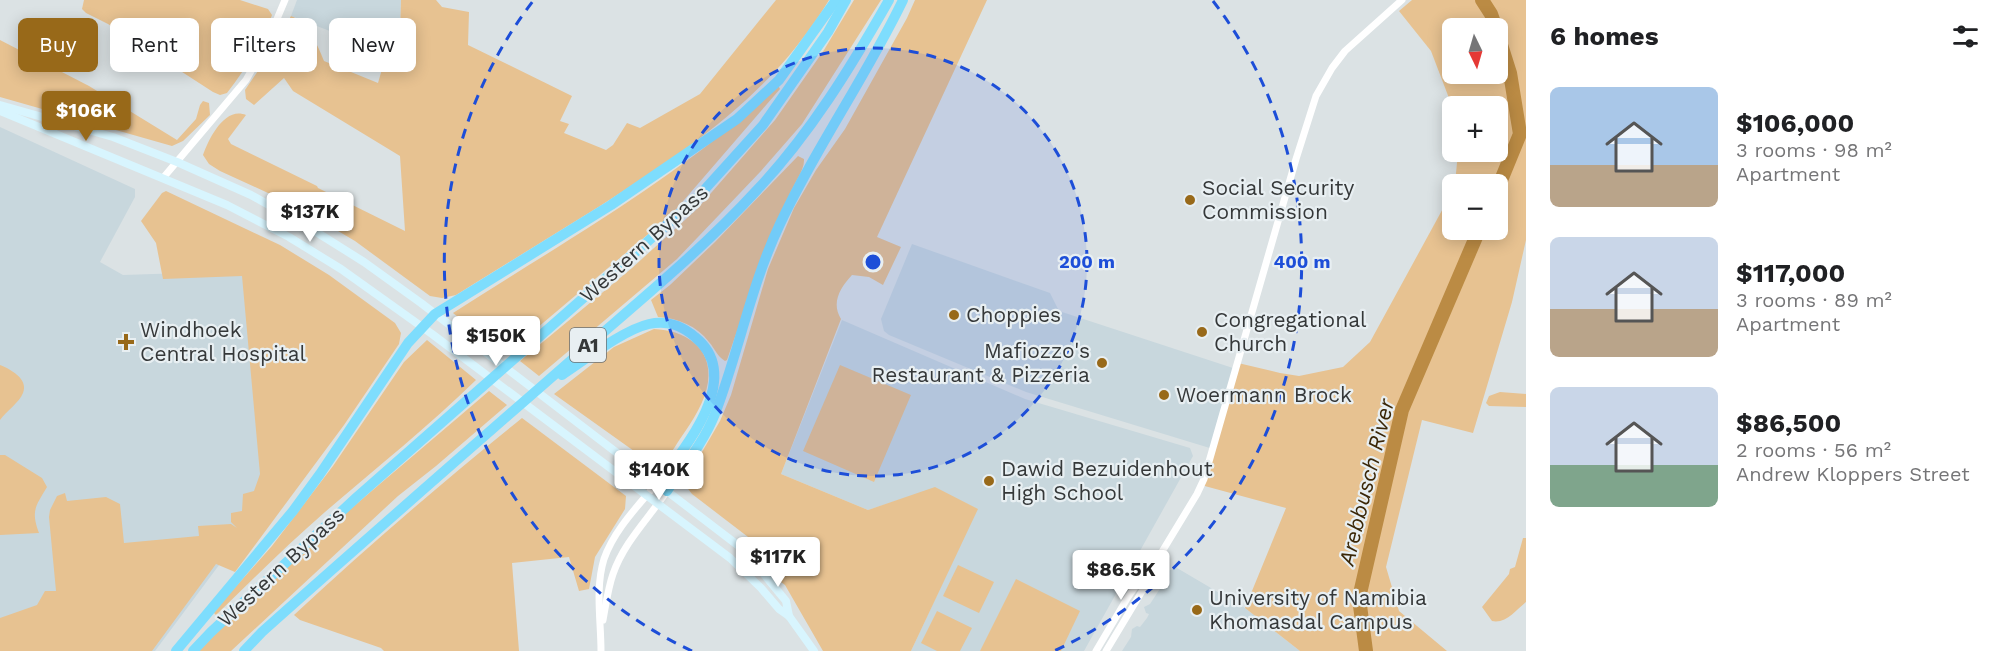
<!DOCTYPE html>
<meta charset="utf-8">
<style>
body{margin:0;font-family:"Work Sans",sans-serif;background:#f2f2f2;color:#202124;height:100vh;display:flex;flex-direction:column;font-size:22px;white-space:nowrap}
*{box-sizing:border-box;margin:0}
p{font-size:20px;color:#757577}
.icon{flex:none;width:33px;height:33px;fill:none;stroke:currentColor;stroke-width:2;stroke-linecap:round;stroke-linejoin:round}
.map{position:relative;flex:1;overflow:hidden}
.details{display:flex;flex-direction:column;background:#fff;width:480px}
.details>*{flex:none}
.guide{position:absolute;left:18px;top:18px;width:570px;height:54px;display:flex;gap:12px}
.needle{width:39px;rotate:175deg}
.buttons{position:absolute;left:1442px;top:18px;display:grid;gap:12px}
.buttons a{display:grid;place-items:center;width:66px;height:66px;border-radius:9px;background:#fff;box-shadow:0 3px 15px #0003;font-size:30px}
.price{position:absolute;translate:-50% -51px;padding:0 14px;border-radius:6px;background:#fff;color:#222;font-size:20px;line-height:39px;filter:drop-shadow(0 2px 3px #0008)}
.price::after{content:'';position:absolute;left:50%;top:36px;width:18px;height:14px;margin-left:-9px;background:inherit;clip-path:polygon(0 0,100% 0,50% 100%)}
.price.selected{background:#986919;color:#fff}
ul{padding:0;list-style:none}
li{display:flex;align-items:center;gap:18px;height:150px;padding:0 24px}
li span{display:grid;place-items:center;flex:none;width:168px;height:120px;border-radius:9px;color:#555}
li>.icon{margin-inline-start:auto}
span .icon{width:72px;height:72px;fill:#fffc;stroke-width:1}
li b{font-size:26px}
h2{display:flex;justify-content:space-between;align-items:center;height:72px;padding:0 24px;font-size:26px}
.chip{padding:0 21px;border-radius:9px;background:#fff;box-shadow:0 3px 15px #0003;font-size:21px;line-height:54px}
.chip.selected{background:#986919;color:#fff}
main{display:flex;flex:1;min-height:0}
.map>svg:first-child{display:block}
</style>
<main>
<div class="map">
<svg width="1526" height="651" viewBox="0 0 1526 651">
<rect width="100%" height="100%" fill="#dbe2e4"/>
<g fill="#c8d7dd">
<path d="M297,0H401L400,34L389,45L371,47L291,16Z"/>
<path d="M0,127L135,189V197L100,262L123,275L246,271L313,439L155,651H0Z"/>
<path d="M912,244L1050,293L1059,311L1236,369L1213,449L1026,392L889,335L884,331L881,319Z"/>
<path d="M842,320L1025,399L1190,448L1193,456L1084,651H911L977,509L935,488L868,510L781,474Z"/>
<path d="M1177,568L1245,608L1300,651H1122L1131,637L1132,629L1137,626L1140,627L1147,618L1149,614L1146,613L1144,607L1150,604L1165,581L1167,576L1164,572Z"/>
</g>
<g fill="#e7c291" fill-rule="evenodd">
<path d="M84,0H240L268,9L272,15C262,44 245,69 227,93L220,95L213,92L108,24L86,13L82,9Z"/>
<path d="M401,0H436L442,7L469,12L468,45L572,96L560,121L569,124L564,133L606,150L613,145L627,123L640,128L700,94L776,0H829C772,94 691,148 600,206C552,236 504,265 456,295L442,298L430,296L355,241L294,205L220,171L209,164L203,155C209,138 225,106 246,115L228,139L231,144L317,186L318,188L405,231L400,156L293,91L284,78L254,105L246,99L245,90L260,68L291,16C307,22 318,45 324,61L378,83L389,45L400,34Z"/>
<path d="M854,0H881L802,124L761,171L677,259L539,376L520,361L632,268L697,209L775,120L824,50Z"/>
<path d="M915,0H987L877,237L901,247L883,285L869,277L852,275C840,288 831,303 841,319L781,474L868,510L935,487L978,509L911,651H823L785,585L777,579L752,540L692,494L685,485V474L702,452L720,421L731,395L768,269L794,208L816,170L845,129L907,18Z"/>
<path d="M1412,0H1526V240L1512,302L1473,433L1422,420L1386,567L1399,611L1447,651H1300L1245,608L1286,508L1201,485L1238,363L1280,373L1299,376L1343,367L1370,342L1452,192V230H1497V184H1455L1458,152H1497V106H1452L1431,51L1399,11ZM1452,28H1497V74H1452Z"/>
<path d="M0,40L89,86L177,140L196,119L200,105L203,101L209,103L210,115L183,141L172,146L0,97Z"/>
<path d="M778,85L780,89L672,214L505,355L453,313C563,242 683,176 778,85Z"/>
<path d="M798,156L804,159C805,170 793,185 789,196C767,251 746,304 727,360L725,361C717,356 715,349 709,342C697,326 678,318 658,317L651,300L670,285L715,242Z"/>
<path d="M166,191L280,245L329,275L395,323L401,333L399,344L344,425L235,572L216,564L152,651H0V618L37,605L45,591H56L49,517L50,510L57,496L65,493L67,501L106,497L120,504L124,543L199,536L198,526L231,524L237,528L231,522V513L242,511L243,494L254,491L260,474L242,276L163,279L156,243L141,221L162,193Z"/>
<path d="M654,329C684,330 713,347 708,382C705,402 693,420 682,436C675,446 670,457 659,464L648,461L554,394L614,347Z"/>
<path d="M427,340L476,380C428,427 376,468 325,512C287,545 252,580 216,615L213,612L272,546L333,466L404,362Z"/>
<path d="M0,365C10,369 29,379 23,393C19,403 6,411 0,420Z"/>
<path d="M840,365L911,395L874,482L803,451Z"/>
<path d="M489,391L507,405L436,466L398,496L231,651H199C288,557 391,476 489,391Z"/>
<path d="M1500,392L1526,394V407L1489,406L1486,403L1489,396Z"/>
<path d="M522,418L626,496L625,509L595,557L589,589L579,591L569,557L512,563L519,651H384L381,648L300,620L294,615C368,546 444,481 522,418Z"/>
<path d="M0,455H5L42,478L47,487C35,507 31,511 39,533L0,535Z"/>
<path d="M1523,538H1526V602C1516,610 1506,624 1492,621L1482,607L1509,574L1510,569L1515,567Z"/>
<path d="M958,565L994,582L979,613L943,596Z"/>
<path d="M1016,579L1080,611L1061,651H980Z"/>
<path d="M937,611L972,628L960,651H937L921,643Z"/>
</g>
<g fill="none" stroke-linecap="round" stroke-linejoin="round">
<g stroke="#bb8b44" stroke-width="14">
<path d="M1482,0L1491,14L1496,28"/>
<path d="M1497,32L1510,73L1520,134L1497,190"/>
<path d="M1366,651L1359,598L1402,410L1479,230"/>
</g>
<g stroke="#fff" stroke-width="7">
<path d="M163,178L246,80L266,45L285,0"/>
<path d="M603,620C606,604 608,588 613,574C624,542 649,518 667,491"/>
<path d="M601,651C601,621 595,588 604,559C614,530 638,506 657,483"/>
<path d="M1096,651L1128,597L1152,563L1157,560"/>
<path d="M1106,651L1156,568L1157,560L1197,494L1204,479L1296,159L1316,96L1332,68L1345,51L1402,0"/>
</g>
<g stroke="#d8f5fe" stroke-width="8">
<path d="M0,105L113,137L177,162L251,195L313,230L364,262L421,303L744,550L786,601L789,616"/>
<path d="M0,111L227,205L289,237L341,269L432,334L730,558L761,588L779,609L789,616L814,651"/>
</g>
<g stroke="#7eddfd" stroke-width="10">
<path d="M562,375C585,360 623,330 649,324C667,320 681,325 695,337C745,377 685,449 657,483"/>
<path d="M667,491C684,466 704,442 715,414C739,351 751,285 780,224C816,147 866,77 903,0"/>
<path d="M176,651L293,511L320,474L408,343L435,314L611,205L737,119L779,80L836,0"/>
<path d="M193,651L211,632L357,497L696,199L763,125L828,32L846,0"/>
<path d="M244,651L262,632C366,539 471,448 576,356C638,302 702,250 757,190C810,134 851,67 889,0"/>
</g>
</g>
<circle cx="873" cy="262" r="214" fill="#1d4ed8" fill-opacity=".12"/>
<g fill="none" stroke="#1d4ed8" stroke-width="3" stroke-dasharray="10 8">
<circle cx="873" cy="262" r="214"/>
<path d="M692 651A429 429 0 0 1 533 1M1213 1A429 429 0 0 1 1054 651"/>
</g>
<g fill="#986919" stroke="#e8eff2" stroke-width="2">
<circle cx="1190" cy="200" r="6"/>
<circle cx="954" cy="315" r="6"/>
<circle cx="1202" cy="332" r="6"/>
<path d="M123 333h6v6h6v6h-6v6h-6v-6h-6v-6h6z"/>
<circle cx="1102" cy="363" r="6"/>
<circle cx="1164" cy="395" r="6"/>
<circle cx="989" cy="481" r="6"/>
<circle cx="1197" cy="610" r="6"/>
</g>
<g text-anchor="middle" stroke-width="4.5" stroke-linejoin="round" paint-order="stroke">
<rect fill="#e8eff2" stroke="#6b6f70" stroke-width="1.5" x="570" y="328" width="36" height="34" rx="4.5"/>
<g font-size="20" font-weight="bold" fill="#353839">
<text x="588" y="352">A1</text>
</g>
<g font-size="21" fill="#353839" stroke="#e8eff2" text-anchor="start">
<text x="1202" y="195">Social Security<tspan x="1202" dy="24">Commission</tspan></text>
<text x="966" y="322">Choppies</text>
<text x="1214" y="327">Congregational<tspan x="1214" dy="24">Church</tspan></text>
<text x="140" y="337">Windhoek<tspan x="140" dy="24">Central Hospital</tspan></text>
<text x="1090" y="358" text-anchor="end">Mafiozzo's<tspan x="1090" dy="24">Restaurant &amp; Pizzeria</tspan></text>
<text x="1176" y="402">Woermann Brock</text>
<text x="1001" y="476">Dawid Bezuidenhout<tspan x="1001" dy="24">High School</tspan></text>
<text x="1209" y="605">University of Namibia<tspan x="1209" dy="24">Khomasdal Campus</tspan></text>
</g>
<g font-size="21" fill="#353839" stroke="#e8eff2">
<text transform="translate(644 244) rotate(-42)" y="7">Western Bypass</text>
<text transform="translate(281 567) rotate(-43)" y="7">Western Bypass</text>
</g>
<g font-size="22" font-style="italic" fill="#3b2707" stroke="#e8eff2">
<text transform="translate(1366 482) rotate(-76)" y="8">Arebbusch River</text>
</g>
</g>
<circle cx="873" cy="262" r="9" fill="#1d4ed8" stroke="#e8eff2" stroke-width="3"/>
<g font-size="18" text-anchor="middle" font-weight="bold" fill="#1d4ed8" stroke="#e8eff2" stroke-width="4.5" stroke-linejoin="round" paint-order="stroke">
<text x="1087" y="268">200 m</text>
<text x="1302" y="268">400 m</text>
</g>
</svg>
<div class="buttons">
<a><svg class="needle" viewBox="-14 -14 28 28"><path d="M0-13l5 13h-10z" fill="#e53935"/><path d="M0 13l5-13h-10z" fill="#757577"/></svg></a>
<a>+</a>
<a>−</a>
</div>
<b class="price selected" style="left:86px;top:142px">$106K</b>
<b class="price" style="left:310px;top:243px">$137K</b>
<b class="price" style="left:496px;top:367px">$150K</b>
<b class="price" style="left:659px;top:501px">$140K</b>
<b class="price" style="left:778px;top:588px">$117K</b>
<b class="price" style="left:1121px;top:601px">$86.5K</b>
<div class="guide">
<a class="chip selected">Buy</a>
<a class="chip">Rent</a>
<a class="chip">Filters</a>
<a class="chip">New</a>
</div>
</div>
<section class="details">
<h2>6 homes<svg class="icon" aria-label="filters" viewBox="0 0 24 24"><path d="M4 7h16M4 17h16"/><circle cx="9" cy="7" r="2"/><circle cx="15" cy="17" r="2"/></svg></h2>
<ul>
<li><span style="background:linear-gradient(#a9c7e8 65%,#b9a48a 0)"><svg class="icon" aria-label="home" viewBox="0 0 24 24"><path d="M3 11l9-7 9 7M6 9v11h12V9"/></svg></span><div><b>$106,000</b><p>3 rooms · 98 m²</p><p>Apartment</p></div></li>
<li><span style="background:linear-gradient(#c9d6e8 60%,#b9a48a 0)"><svg class="icon" aria-label="home" viewBox="0 0 24 24"><path d="M3 11l9-7 9 7M6 9v11h12V9"/></svg></span><div><b>$117,000</b><p>3 rooms · 89 m²</p><p>Apartment</p></div></li>
<li><span style="background:linear-gradient(#c9d6e8 65%,#7fa58c 0)"><svg class="icon" aria-label="home" viewBox="0 0 24 24"><path d="M3 11l9-7 9 7M6 9v11h12V9"/></svg></span><div><b>$86,500</b><p>2 rooms · 56 m²</p><p>Andrew Kloppers Street</p></div></li>
</ul>
</section>
</main>
